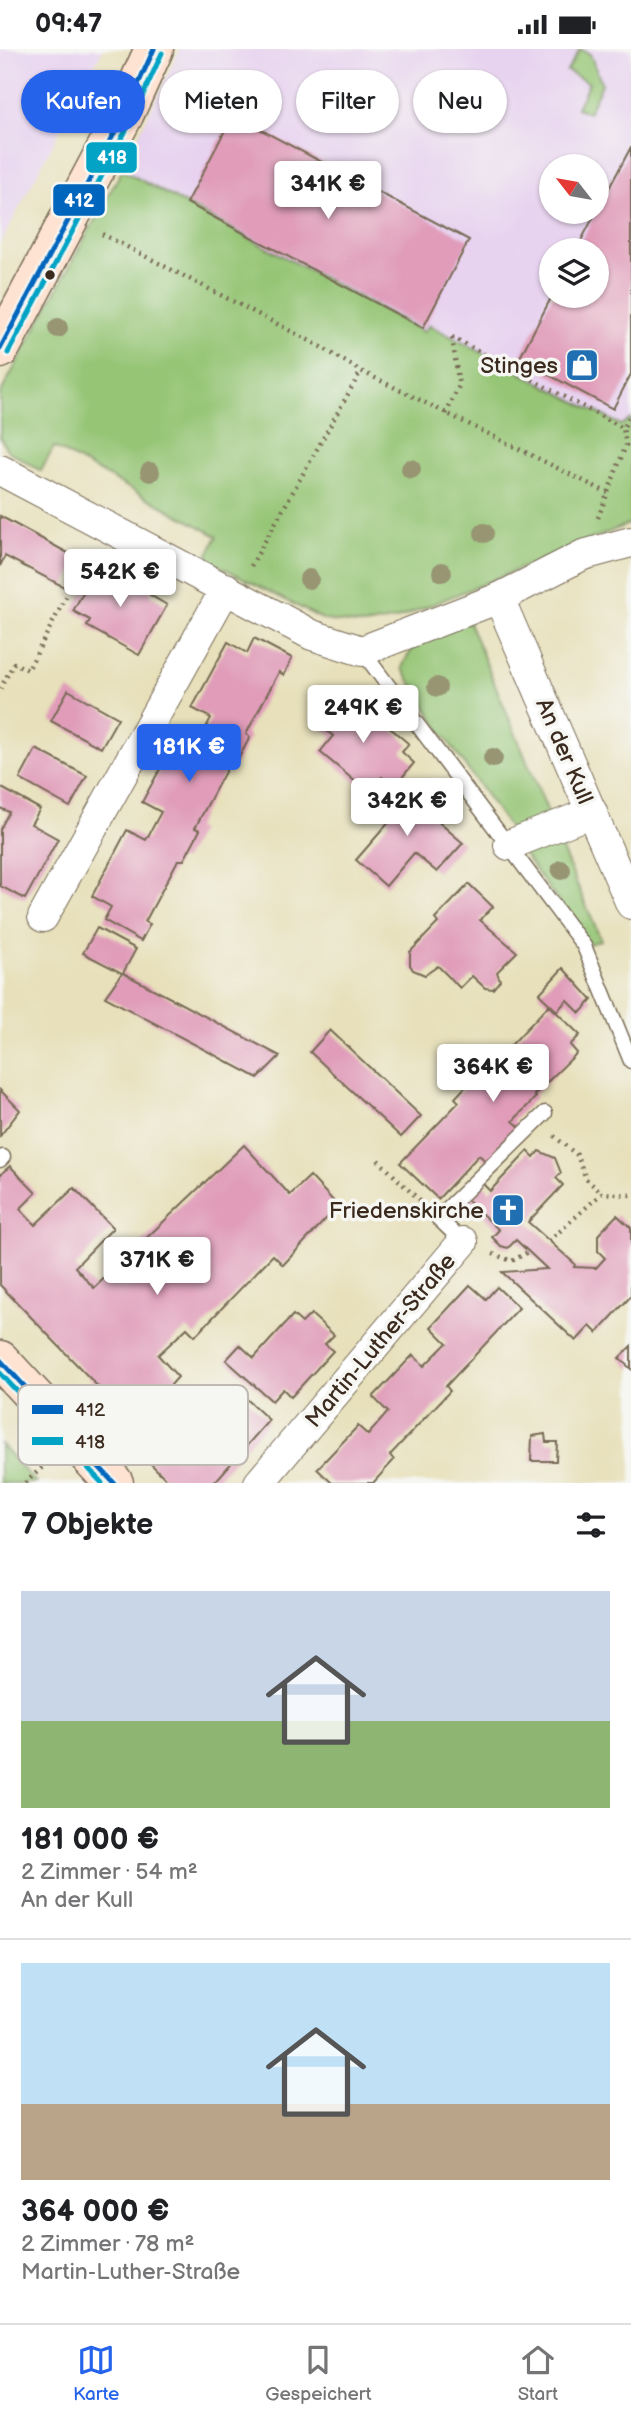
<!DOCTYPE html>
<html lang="de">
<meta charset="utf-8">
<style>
body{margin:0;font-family:"Balsamiq Sans",sans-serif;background:#f6f6f6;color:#202124;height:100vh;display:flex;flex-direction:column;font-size:26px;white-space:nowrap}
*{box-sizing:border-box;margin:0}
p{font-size:23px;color:#757577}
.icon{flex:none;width:38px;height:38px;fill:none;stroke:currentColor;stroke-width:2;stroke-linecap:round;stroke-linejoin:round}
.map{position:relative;height:1434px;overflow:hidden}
.drawer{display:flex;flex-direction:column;background:#fff;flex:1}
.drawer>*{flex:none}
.banner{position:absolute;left:21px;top:21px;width:590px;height:63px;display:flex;gap:14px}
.needle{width:46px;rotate:301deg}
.tools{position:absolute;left:539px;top:105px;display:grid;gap:14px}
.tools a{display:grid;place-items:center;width:70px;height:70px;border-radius:50%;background:#fff;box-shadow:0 2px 5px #0004;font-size:35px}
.price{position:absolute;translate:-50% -60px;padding:0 16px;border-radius:7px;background:#fff;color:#222;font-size:23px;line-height:46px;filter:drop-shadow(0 2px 4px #0008)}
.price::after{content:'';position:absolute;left:50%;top:42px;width:21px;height:16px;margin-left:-10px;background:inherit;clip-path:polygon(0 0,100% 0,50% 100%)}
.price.on{background:#2563eb;color:#fff}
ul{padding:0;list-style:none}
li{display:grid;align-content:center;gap:14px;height:371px;padding:0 21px}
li+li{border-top:2px solid #e0e0e0}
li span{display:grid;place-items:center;height:217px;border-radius:0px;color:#555}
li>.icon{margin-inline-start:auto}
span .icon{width:126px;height:126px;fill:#fffc;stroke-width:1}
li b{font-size:30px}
h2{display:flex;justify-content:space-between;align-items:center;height:84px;padding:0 21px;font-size:30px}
.tag{padding:0 24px;border-radius:32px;background:#fff;box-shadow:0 2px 5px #0004;font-size:24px;line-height:63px}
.tag.on{background:#2563eb;color:#fff}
.status{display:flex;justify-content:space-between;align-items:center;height:49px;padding:0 35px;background:#fff;direction:ltr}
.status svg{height:19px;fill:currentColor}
.tab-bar{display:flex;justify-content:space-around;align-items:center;height:98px;border-top:2px solid #e0e0e0;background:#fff;font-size:19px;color:#757577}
.tab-bar a{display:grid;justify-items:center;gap:4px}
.tab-bar .on{color:#2563eb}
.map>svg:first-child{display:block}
</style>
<div class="status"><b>09:47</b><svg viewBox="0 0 49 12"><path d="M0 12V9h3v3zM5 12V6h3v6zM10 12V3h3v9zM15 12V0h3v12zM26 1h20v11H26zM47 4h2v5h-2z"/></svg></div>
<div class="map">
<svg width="631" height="1434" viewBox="0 0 631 1434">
<rect width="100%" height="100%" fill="#f6f6f2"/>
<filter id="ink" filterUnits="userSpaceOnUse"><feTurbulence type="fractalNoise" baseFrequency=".0143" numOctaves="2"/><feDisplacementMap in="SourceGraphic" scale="14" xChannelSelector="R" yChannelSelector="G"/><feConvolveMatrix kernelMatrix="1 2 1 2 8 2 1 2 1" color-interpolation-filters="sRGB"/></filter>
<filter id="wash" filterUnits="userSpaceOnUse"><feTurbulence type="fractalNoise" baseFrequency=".00686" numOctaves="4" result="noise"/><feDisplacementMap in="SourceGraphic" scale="28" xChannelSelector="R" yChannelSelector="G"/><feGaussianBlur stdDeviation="1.57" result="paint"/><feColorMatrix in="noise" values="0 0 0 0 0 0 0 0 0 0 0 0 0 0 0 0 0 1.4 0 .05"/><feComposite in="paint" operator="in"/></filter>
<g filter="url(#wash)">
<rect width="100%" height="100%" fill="#e7e0ba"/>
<g fill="#e7d2ef" fill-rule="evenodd">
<path d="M0,0H103L0,195Z"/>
<path d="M180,0H631V370L621,377L429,276L425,284L122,121ZM551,117H597V163H551ZM551,201H597V247H551Z"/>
</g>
<g fill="#95c575" stroke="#68784a" stroke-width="2">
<path d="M580,0L590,5L602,35L588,64L577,59L589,34L567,22Z"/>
<path d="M122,121L424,283L429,276L621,376L631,370V474L397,570L365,576L324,571L210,512L208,505L217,487L54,398L41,422L7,401L0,388V345Z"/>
<path d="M469,573L552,773L514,786L441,682L402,619C413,587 439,585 469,573Z"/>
<path d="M557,789L601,891L589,895L523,804Z"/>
<path d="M0,1395L36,1434H0Z"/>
</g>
<g id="blocks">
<g fill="#e09cb9">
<path d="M233,66L469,191L423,279L187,154Z"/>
<path d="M631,98V325L613,360L519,310L552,247H597V201H576Z"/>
<path d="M0,467L79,510L64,538L5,507L0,517Z"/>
<path d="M97,518L114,527L116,522L152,542L150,546L167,556L139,606L87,577L90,571L73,562Z"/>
<path d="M254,589L292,609L284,626L279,623L246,685L250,688L234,718L228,717L195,779L200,781L184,811H178L145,873L150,875L141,892L104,871L111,858L92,847L127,781L146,791L161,763L142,753L178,687L196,697L211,669L192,659L228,593L247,604Z"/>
<path d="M68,641L118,669L101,699L51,672Z"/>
<path d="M333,645L353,663L361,654L409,695L402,703L414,714L394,738L382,728L369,744L320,703L333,687L316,673Z"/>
<path d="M36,700L87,727L70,758L20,730Z"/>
<path d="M402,734L422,752L419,756L463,794L437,823L414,804L386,837L356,811L390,772L378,762Z"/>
<path d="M0,738L40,760L31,775L58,790L25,850L0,837V780L9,763L0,759Z"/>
<path d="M469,835L493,858L480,871L517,903L497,923L500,931L493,940L485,939L472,927L460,939L438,917L425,926L413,921L410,916V903L438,874L435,870Z"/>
<path d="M97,879L136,900L123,924L280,1007L258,1029L105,948L122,924L83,904Z"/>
<path d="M563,919L592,951L580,964L567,951L557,962L539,945Z"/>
<path d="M549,956L580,986L570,996L577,1004L534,1046L536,1048L513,1072L522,1080L489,1115L479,1106L438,1150L400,1114L459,1053L455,1049L493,1008L497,1011Z"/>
<path d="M330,981L421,1067L401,1088L310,1003Z"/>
<path d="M0,1041L20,1061L0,1087Z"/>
<path d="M244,1096L290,1146L310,1127L338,1157L283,1216L273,1206L195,1287L187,1279L158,1306L178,1328L162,1346L207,1389L216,1380L206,1370L235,1339L269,1371L214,1434H170L124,1388L135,1376L0,1236V1126L10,1117L36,1144L20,1160L35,1176L74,1139L113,1179L75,1218L94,1239Z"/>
<path d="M528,1102L534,1108L539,1102L555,1109L561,1124L556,1129L563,1136L528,1173L575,1215L574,1218L596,1219L605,1209L598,1202V1186L617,1166L631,1179V1247L597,1284L590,1277L576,1292L502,1223L547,1220L516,1191L508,1199L501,1197L492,1188L499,1181L465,1149L480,1132L490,1142Z"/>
<path d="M470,1236L486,1250L497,1238L519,1259L446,1337L450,1342L390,1406L394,1411L373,1434H332L317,1420L358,1377L368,1386L388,1363L373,1348L413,1306L424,1317L447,1294L431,1278Z"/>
<path d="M311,1265L334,1286L325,1295L333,1302L291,1348L283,1340L272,1352L226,1311L240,1296L254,1309L293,1266L302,1274Z"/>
<path d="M631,1297V1320L619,1309Z"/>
<path d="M545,1385L546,1393H557L556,1412H531L532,1387Z"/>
</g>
</g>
</g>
<g filter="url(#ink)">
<use href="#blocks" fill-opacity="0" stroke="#776a55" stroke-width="2"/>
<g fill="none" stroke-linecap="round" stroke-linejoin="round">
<g stroke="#776a55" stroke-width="17">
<g id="lane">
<path d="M362,602L584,897L631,1012"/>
<path d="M0,1111L3,1108"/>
<path d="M463,1193L438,1169L545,1064"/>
</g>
</g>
<g stroke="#776a55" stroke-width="32">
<g id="street">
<path d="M0,421L312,586L362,602L499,549L583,506L631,493"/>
<path d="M499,549L631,855"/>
<path d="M509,796L592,763"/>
<path d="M43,868L226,539"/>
<path d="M259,1434L463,1193"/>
</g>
</g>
<g stroke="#776a55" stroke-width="41">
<g id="secondary">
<path d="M0,300L125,64L154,0"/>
<path d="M0,1311L114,1434"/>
</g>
</g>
<g stroke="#776a55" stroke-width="4.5" stroke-dasharray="2 5" stroke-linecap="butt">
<path d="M102,185L316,295L361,322L608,444"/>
<path d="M452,288L623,379"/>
<path d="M446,365L459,337L452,289"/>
<path d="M598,469L626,396L623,379L631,366"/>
<path d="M251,517L361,322"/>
<path d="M0,640L14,614L28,621L90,502"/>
<path d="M554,1087L577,1106L586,1130L602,1144"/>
<path d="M378,1111L420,1152"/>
<path d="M549,1192L602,1144L631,1146"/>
<path d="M493,1205L512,1212L528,1203"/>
<path d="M25,1434L47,1414"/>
</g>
<use href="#lane" stroke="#fff" stroke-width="14"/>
<use href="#street" stroke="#fff" stroke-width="30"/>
<use href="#secondary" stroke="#fee3d2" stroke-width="38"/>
<g stroke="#f6f6f2" stroke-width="10">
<g id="bus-1">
<path d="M0,300L125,64L154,0"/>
<path d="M0,1311L114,1434"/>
</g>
</g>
<g stroke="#f6f6f2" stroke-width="10">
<g id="bus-2">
<path d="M8,304L133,68L162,4"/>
<path d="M0,1324L102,1434"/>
</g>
</g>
<use href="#bus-1" stroke="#0065bd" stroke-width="5"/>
<use href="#bus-2" stroke="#03a3c5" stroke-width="5"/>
</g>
<g fill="#979572">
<circle cx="58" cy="279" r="10"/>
<circle cx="411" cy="420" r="10"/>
<circle cx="150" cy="423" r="10"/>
<circle cx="484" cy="484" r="10"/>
<circle cx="442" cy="523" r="10"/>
<circle cx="309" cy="530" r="10"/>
<circle cx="437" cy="638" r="10"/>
<circle cx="493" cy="709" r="10"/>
<circle cx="561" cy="821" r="10"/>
</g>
</g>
<defs>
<g id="shop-square" transform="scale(1.75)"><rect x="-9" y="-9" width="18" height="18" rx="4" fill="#1f6fb2" stroke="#f6f6f2"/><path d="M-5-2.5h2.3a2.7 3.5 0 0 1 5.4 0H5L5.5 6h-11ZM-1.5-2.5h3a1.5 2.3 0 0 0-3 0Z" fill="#fff"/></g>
<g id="church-square" transform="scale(1.75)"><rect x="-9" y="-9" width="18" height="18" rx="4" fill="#1f6fb2" stroke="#f6f6f2"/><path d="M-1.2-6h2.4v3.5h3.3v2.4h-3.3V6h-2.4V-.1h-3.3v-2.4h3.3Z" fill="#fff"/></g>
</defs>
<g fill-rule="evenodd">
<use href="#shop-square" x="582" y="316"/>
<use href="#church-square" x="508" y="1161"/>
</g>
<circle fill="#3b2a1e" stroke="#f6f6f2" stroke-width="2.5" cx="50" cy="226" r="6"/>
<g text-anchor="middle" stroke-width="7" stroke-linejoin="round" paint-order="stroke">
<g font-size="23" fill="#3b2a1e" stroke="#f6f6f2" text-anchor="end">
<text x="558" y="324">Stinges</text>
<text x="484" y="1169">Friedenskirche</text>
</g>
<g font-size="23" fill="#3b2a1e" stroke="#f6f6f2">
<text transform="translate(565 702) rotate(67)" y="8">An der Kull</text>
<text transform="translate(380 1291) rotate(-50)" y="8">Martin-Luther-Straße</text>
</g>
</g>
<rect x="18" y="1336" width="230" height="80" rx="10" fill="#f6f6f2" stroke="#beb9b2" stroke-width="2"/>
<rect x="32" y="1356" width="31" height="9" fill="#0065bd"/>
<rect x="32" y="1388" width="31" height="8" fill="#03a3c5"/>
<g font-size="19" fill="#3b2a1e">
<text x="75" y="1367">412</text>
<text x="75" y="1399">418</text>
</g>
<g stroke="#f6f6f2" stroke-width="2.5">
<rect x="85" y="92" width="53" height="33" rx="7" fill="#03a3c5"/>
<rect x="52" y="134" width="54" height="34" rx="7" fill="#0065bd"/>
</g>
<g font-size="19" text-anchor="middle" font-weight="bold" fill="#fff">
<text x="112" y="115">418</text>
<text x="79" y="158">412</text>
</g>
</svg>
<div class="tools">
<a><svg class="needle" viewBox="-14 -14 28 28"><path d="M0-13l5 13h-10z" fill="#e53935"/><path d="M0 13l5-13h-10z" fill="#757577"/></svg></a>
<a><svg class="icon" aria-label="layers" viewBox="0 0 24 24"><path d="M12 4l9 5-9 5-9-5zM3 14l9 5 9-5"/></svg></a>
</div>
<b class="price" style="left:328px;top:172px">341K €</b>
<b class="price" style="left:120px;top:560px">542K €</b>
<b class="price" style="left:363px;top:696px">249K €</b>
<b class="price on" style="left:189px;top:735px">181K €</b>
<b class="price" style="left:407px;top:789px">342K €</b>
<b class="price" style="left:493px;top:1055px">364K €</b>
<b class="price" style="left:157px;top:1248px">371K €</b>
<div class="banner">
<a class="tag on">Kaufen</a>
<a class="tag">Mieten</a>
<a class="tag">Filter</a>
<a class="tag">Neu</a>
</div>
</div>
<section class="drawer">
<h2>7 Objekte<svg class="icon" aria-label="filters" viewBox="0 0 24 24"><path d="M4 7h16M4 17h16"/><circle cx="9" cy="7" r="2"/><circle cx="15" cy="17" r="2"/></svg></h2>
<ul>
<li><span style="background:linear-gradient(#c9d6e8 60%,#8fb573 0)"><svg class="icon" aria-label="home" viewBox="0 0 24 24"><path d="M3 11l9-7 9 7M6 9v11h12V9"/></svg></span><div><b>181 000 €</b><p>2 Zimmer · 54 m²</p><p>An der Kull</p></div></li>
<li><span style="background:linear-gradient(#bfe0f5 65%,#b9a48a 0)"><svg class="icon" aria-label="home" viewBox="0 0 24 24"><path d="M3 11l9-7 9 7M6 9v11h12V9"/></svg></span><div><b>364 000 €</b><p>2 Zimmer · 78 m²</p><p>Martin-Luther-Straße</p></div></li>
</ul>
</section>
<nav class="tab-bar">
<a class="on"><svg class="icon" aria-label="map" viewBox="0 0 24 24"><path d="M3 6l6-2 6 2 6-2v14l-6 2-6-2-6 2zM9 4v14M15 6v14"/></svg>Karte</a>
<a><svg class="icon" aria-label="saved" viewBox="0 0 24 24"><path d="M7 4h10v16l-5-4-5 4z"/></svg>Gespeichert</a>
<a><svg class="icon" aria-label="home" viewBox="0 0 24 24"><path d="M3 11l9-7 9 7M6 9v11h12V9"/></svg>Start</a>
</nav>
